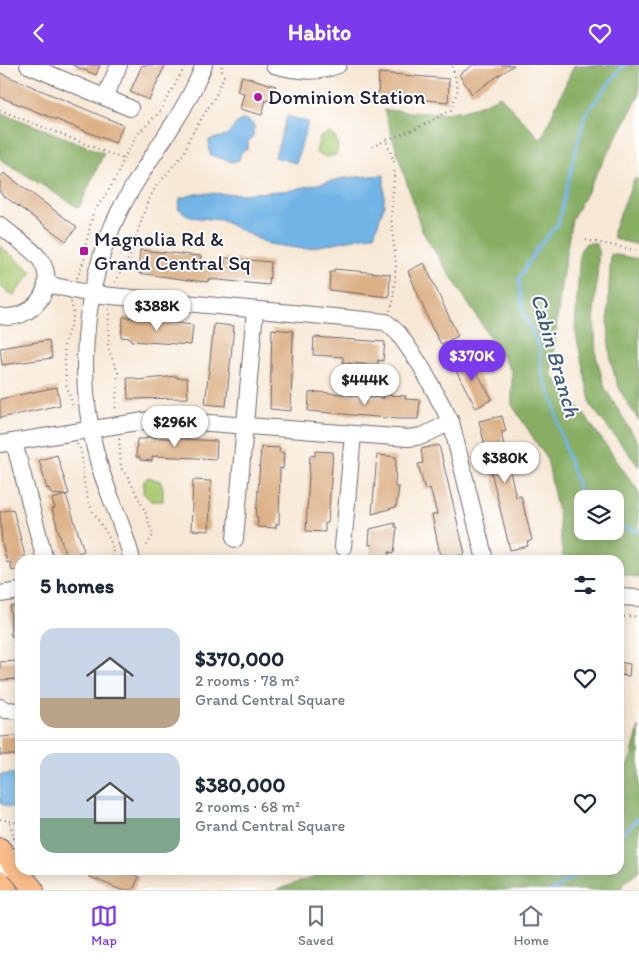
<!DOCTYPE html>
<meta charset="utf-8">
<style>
body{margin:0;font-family:Itim,sans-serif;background:#f6f6f7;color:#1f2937;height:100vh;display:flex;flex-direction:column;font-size:19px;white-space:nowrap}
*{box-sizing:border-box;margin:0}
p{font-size:16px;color:#747a83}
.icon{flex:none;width:28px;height:28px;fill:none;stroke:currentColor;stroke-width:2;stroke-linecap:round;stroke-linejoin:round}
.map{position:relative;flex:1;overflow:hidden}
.side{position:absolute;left:15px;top:490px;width:609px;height:320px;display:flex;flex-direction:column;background:#fff;border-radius:15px;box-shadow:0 2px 12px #0003}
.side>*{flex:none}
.controls{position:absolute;left:574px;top:425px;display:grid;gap:10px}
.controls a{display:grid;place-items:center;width:50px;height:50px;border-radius:10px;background:#fff;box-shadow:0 2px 12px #0003;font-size:25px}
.price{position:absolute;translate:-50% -42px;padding:0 11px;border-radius:18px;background:#fff;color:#222;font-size:16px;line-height:32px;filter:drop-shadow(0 1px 2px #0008)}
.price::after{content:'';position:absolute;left:50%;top:30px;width:15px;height:11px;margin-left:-8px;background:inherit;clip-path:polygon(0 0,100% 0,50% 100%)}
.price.selected{background:#7c3aed;color:#fff}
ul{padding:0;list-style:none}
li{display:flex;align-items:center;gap:15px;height:125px;padding:0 25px}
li+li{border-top:1px solid #e0e1e3}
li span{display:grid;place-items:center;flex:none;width:140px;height:100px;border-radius:15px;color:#555}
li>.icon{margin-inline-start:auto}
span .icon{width:60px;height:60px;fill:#fffc;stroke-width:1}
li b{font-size:21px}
h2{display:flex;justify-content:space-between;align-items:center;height:60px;padding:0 25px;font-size:21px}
header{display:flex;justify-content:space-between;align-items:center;height:65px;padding:0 25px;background:#7c3aed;color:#fff;font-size:22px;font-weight:700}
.tab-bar{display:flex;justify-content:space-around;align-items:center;height:70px;border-top:1px solid #e0e1e3;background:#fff;font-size:14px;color:#747a83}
.tab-bar a{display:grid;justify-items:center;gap:2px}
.tab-bar .selected{color:#7c3aed}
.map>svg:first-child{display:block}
</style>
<header><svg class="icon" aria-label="back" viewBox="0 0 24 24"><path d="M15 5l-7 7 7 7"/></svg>Habito<svg class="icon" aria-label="heart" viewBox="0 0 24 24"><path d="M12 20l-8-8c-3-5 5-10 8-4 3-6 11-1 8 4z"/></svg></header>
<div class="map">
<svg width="639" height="825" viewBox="0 0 639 825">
<rect width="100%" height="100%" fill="#fff"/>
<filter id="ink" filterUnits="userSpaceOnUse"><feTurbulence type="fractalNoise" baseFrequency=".02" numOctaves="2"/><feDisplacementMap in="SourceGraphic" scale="10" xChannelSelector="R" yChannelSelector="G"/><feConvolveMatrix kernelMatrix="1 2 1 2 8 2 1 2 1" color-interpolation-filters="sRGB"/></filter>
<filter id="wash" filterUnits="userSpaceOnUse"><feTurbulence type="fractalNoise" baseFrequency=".0096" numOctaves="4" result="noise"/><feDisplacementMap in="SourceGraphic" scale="20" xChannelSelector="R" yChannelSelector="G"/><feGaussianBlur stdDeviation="1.12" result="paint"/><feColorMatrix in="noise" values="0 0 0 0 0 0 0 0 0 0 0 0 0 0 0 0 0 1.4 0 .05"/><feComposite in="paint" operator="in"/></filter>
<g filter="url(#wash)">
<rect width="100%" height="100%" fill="#f7e8d5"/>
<g fill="#aaca72" stroke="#667656">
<path d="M329,68C339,72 339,82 336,90L326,92L316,88L320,72Z"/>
<path d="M0,181L32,207L13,231L0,221Z"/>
<path d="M148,412L160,416L163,423V436H151L143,428L144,416Z"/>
</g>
<g fill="#87ae64" stroke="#546850" fill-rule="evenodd">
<path d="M574,0H639V31L572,154L561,220L551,309L581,345L639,427V513L619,508V495H563L558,448L547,394L512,340V307L422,166L384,45C432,48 455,54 500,31L541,75ZM582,434H615V466H582Z"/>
<path d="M0,47L104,88L79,143L0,94Z"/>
<path d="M634,114H639V180L614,174L613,166Z"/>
<path d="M586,178H595L599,185L594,250L596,291L605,323L639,379V402L591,341L575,264L580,186Z"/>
<path d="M611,189L639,194V356C631,343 619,327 615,312C604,279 609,224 611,189Z"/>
<path d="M639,662V805L623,819L621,825H277L332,805H453L457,812L473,805H619V712L630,696Z"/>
</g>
<g fill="#71b4e6" stroke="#4a6b90">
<path d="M287,51L308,57L296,98L275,92Z"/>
<path d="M242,55H247L254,60L253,71L248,77V84L241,87L239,95L233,97L210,90L209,75L228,70L237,58Z"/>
<path d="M384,110V141L374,170L304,184L268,179L221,155L190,152L178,143L180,133L200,128L243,129L292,125L344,113Z"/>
<path d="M20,708V742H10L1,739L0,710Z"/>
</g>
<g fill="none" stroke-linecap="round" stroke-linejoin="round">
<g stroke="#71b4e6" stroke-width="3">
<path d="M582,435L560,366L554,338L541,306L539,281L523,248L519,214L537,183L558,159L585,49L622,2L626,0"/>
<path d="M615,461L639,466"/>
<path d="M619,773L639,752"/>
<path d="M553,825L585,805"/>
</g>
</g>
<g id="blocks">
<g fill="#dcb085">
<path d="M72,0H100L96,10Z"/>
<path d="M142,0H165L149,35L130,27Z"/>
<path d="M473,0H514L472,29L459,10Z"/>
<path d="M0,8L123,60L115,78L0,32Z"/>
<path d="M379,8L449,14L448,37L378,31Z"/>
<path d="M242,11L276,21L271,36L266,35L262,50L240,44L244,28L237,26Z"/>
<path d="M4,108L77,162L66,176L0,128V113Z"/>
<path d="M140,185L201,191L200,198L220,200V197L225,198V193L271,197L269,220L208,214V217L189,215L138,208Z"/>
<path d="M424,198L458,271L441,279L431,261L408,206Z"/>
<path d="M334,204L390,209L389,232L329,225L330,207H334Z"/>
<path d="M123,252L193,260L191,280L131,276V273L121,272Z"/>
<path d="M214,259L234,261L226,341L205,339Z"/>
<path d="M272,264L293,266L291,346L270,344Z"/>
<path d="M314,272L385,277L383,296L378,295V300L343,298V292L313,290Z"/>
<path d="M49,275L52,293L2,300L0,283Z"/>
<path d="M467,290L492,334L476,343L452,298Z"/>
<path d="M177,311V313H187L188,333L128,334L127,313H136L137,315Z"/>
<path d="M57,322L60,340L0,353V334Z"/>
<path d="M319,327L384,333V330L406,331L405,334L420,335L418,354H398L308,346L309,328Z"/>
<path d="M502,351L506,366L502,367V372L507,391L511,390L515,405L510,406L516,432L521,431L532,475L527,477L528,481L510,485L479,356Z"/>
<path d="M147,372L217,376L216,394L156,391L152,392V396L140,395V392H136L137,374H147Z"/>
<path d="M439,380L465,489L447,493L446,489L442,490L439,485L432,450L437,449L430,423L425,425L418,399L423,398L421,384Z"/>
<path d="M261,382L280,383L279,387L284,388L283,404L280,403L279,459H276V463L257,462L258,452H256Z"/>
<path d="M315,386L333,387L328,458H325V467L306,466L310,390L315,391Z"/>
<path d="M57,390L69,429L64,430L51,429L49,423L47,424L39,395Z"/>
<path d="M377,390L396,392L395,422H399L396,442L372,449Z"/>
<path d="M193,415L211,416L209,466L191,465Z"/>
<path d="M66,430L84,486L66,492L52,444L55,443L52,434Z"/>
<path d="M13,444L26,495H20V504L12,506L10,497L7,498L2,478L0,447Z"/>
<path d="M395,458V462H397L394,488L389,487V492L371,491L372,480H369L370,464Z"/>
<path d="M10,541H20V570L11,571Z"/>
<path d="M20,596V614L0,615V597Z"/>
<path d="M619,597L630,599L629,611L619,610Z"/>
<path d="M15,671L20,673V690H0V672Z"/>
<path d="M91,805H122L139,812L133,825H121L88,811Z"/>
</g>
</g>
</g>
<g filter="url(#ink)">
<use href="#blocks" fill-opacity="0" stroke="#6d6771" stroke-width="1"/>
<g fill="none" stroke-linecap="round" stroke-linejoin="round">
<g stroke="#6d6771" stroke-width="18">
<g id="minor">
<path d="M28,0L130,43"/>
<path d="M274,0C297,6 316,9 338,0"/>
<path d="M105,32L119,0"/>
<path d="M0,160C12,171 29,181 39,193C61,221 31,258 0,251"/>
<path d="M46,219L91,229L386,257L399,269L421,301L451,357L485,495"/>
<path d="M14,377L45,495"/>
<path d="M0,379L156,354L408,373L422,371L451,357"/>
<path d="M235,474L255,245"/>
<path d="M343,482L353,369"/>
<path d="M132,495C125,465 112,438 102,409C75,325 80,227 119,147C145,95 182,56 204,0"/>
<path d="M0,529L20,526"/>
<path d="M619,532L639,533"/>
<path d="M0,642L6,645L20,646"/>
<path d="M0,806L20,789"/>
</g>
</g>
<g stroke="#6d6771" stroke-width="22">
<g id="major">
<path d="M0,783L34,825"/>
<path d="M0,816L7,825"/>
</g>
</g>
<g stroke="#6d6771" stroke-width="2" stroke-dasharray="1 4" stroke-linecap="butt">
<path d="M0,45L123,94"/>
<path d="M372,82L386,75"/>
<path d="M586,175L639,186"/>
<path d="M77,213L86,190V179L93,148L107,128L118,109L123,94L138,69L160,46L186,0"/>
<path d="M115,217L130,191L147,138L155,123L184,88L190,72L216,30L224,11L221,4L222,0"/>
<path d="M71,237L74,249L64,279L66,319L73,341"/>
<path d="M109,244L108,283L118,308L115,347"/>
<path d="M390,246L393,238L396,200L391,152L395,100L386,75L416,64L451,45L458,24L452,0"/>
<path d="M119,374L121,403L128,412L144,444L153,470L146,482"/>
<path d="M77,379L81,385C83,402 83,419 88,435C94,455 114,470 113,491L107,495"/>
<path d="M619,552L639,551"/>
<path d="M0,754L19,758"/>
<path d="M10,758L14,773L20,759"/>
</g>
<use href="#minor" stroke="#fff" stroke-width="16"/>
<use href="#major" stroke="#fabc8b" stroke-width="20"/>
</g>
</g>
<g fill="#b5179e" stroke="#fff" stroke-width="2">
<circle cx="258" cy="32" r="5"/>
<rect x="79" y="181" width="10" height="10" rx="2.5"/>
</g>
<g text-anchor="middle" stroke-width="4" stroke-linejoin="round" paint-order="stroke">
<g font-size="21" fill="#22223b" stroke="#fff" text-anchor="start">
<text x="268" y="39">Dominion Station</text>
<text x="94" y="181">Magnolia Rd &amp;<tspan x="94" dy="24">Grand Central Sq</tspan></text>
</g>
<g font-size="22" font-style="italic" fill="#425c7f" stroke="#fff">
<text transform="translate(556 290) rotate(74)" y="8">Cabin Branch</text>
</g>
</g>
</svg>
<div class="controls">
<a><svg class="icon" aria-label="layers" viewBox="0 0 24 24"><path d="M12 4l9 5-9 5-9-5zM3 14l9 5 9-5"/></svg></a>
</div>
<b class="price" style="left:157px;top:267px">$388K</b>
<b class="price selected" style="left:472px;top:317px">$370K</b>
<b class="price" style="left:365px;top:341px">$444K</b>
<b class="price" style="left:175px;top:383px">$296K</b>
<b class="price" style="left:505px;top:419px">$380K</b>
<section class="side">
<h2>5 homes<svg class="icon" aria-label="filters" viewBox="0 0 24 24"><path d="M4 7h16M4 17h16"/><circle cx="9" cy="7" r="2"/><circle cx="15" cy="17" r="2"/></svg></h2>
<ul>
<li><span style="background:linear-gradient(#c9d6e8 70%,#b9a48a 0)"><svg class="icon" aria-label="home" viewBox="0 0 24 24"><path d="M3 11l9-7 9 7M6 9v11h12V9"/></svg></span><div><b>$370,000</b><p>2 rooms · 78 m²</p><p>Grand Central Square</p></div><svg class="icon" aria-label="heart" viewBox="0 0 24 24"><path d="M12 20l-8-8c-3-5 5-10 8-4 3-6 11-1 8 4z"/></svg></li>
<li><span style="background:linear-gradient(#c9d6e8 65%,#7fa58c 0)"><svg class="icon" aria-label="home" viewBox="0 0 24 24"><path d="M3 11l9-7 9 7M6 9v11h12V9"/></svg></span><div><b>$380,000</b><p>2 rooms · 68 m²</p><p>Grand Central Square</p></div><svg class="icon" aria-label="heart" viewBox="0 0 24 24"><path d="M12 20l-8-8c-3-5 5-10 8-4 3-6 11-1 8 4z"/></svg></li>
</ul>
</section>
</div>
<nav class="tab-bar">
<a class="selected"><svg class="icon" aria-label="map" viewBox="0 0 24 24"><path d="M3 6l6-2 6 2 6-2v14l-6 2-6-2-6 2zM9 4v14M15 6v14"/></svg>Map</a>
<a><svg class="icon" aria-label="saved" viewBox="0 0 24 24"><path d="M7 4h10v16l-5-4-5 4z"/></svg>Saved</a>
<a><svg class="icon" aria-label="home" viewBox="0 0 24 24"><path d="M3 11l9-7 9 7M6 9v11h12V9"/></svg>Home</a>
</nav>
